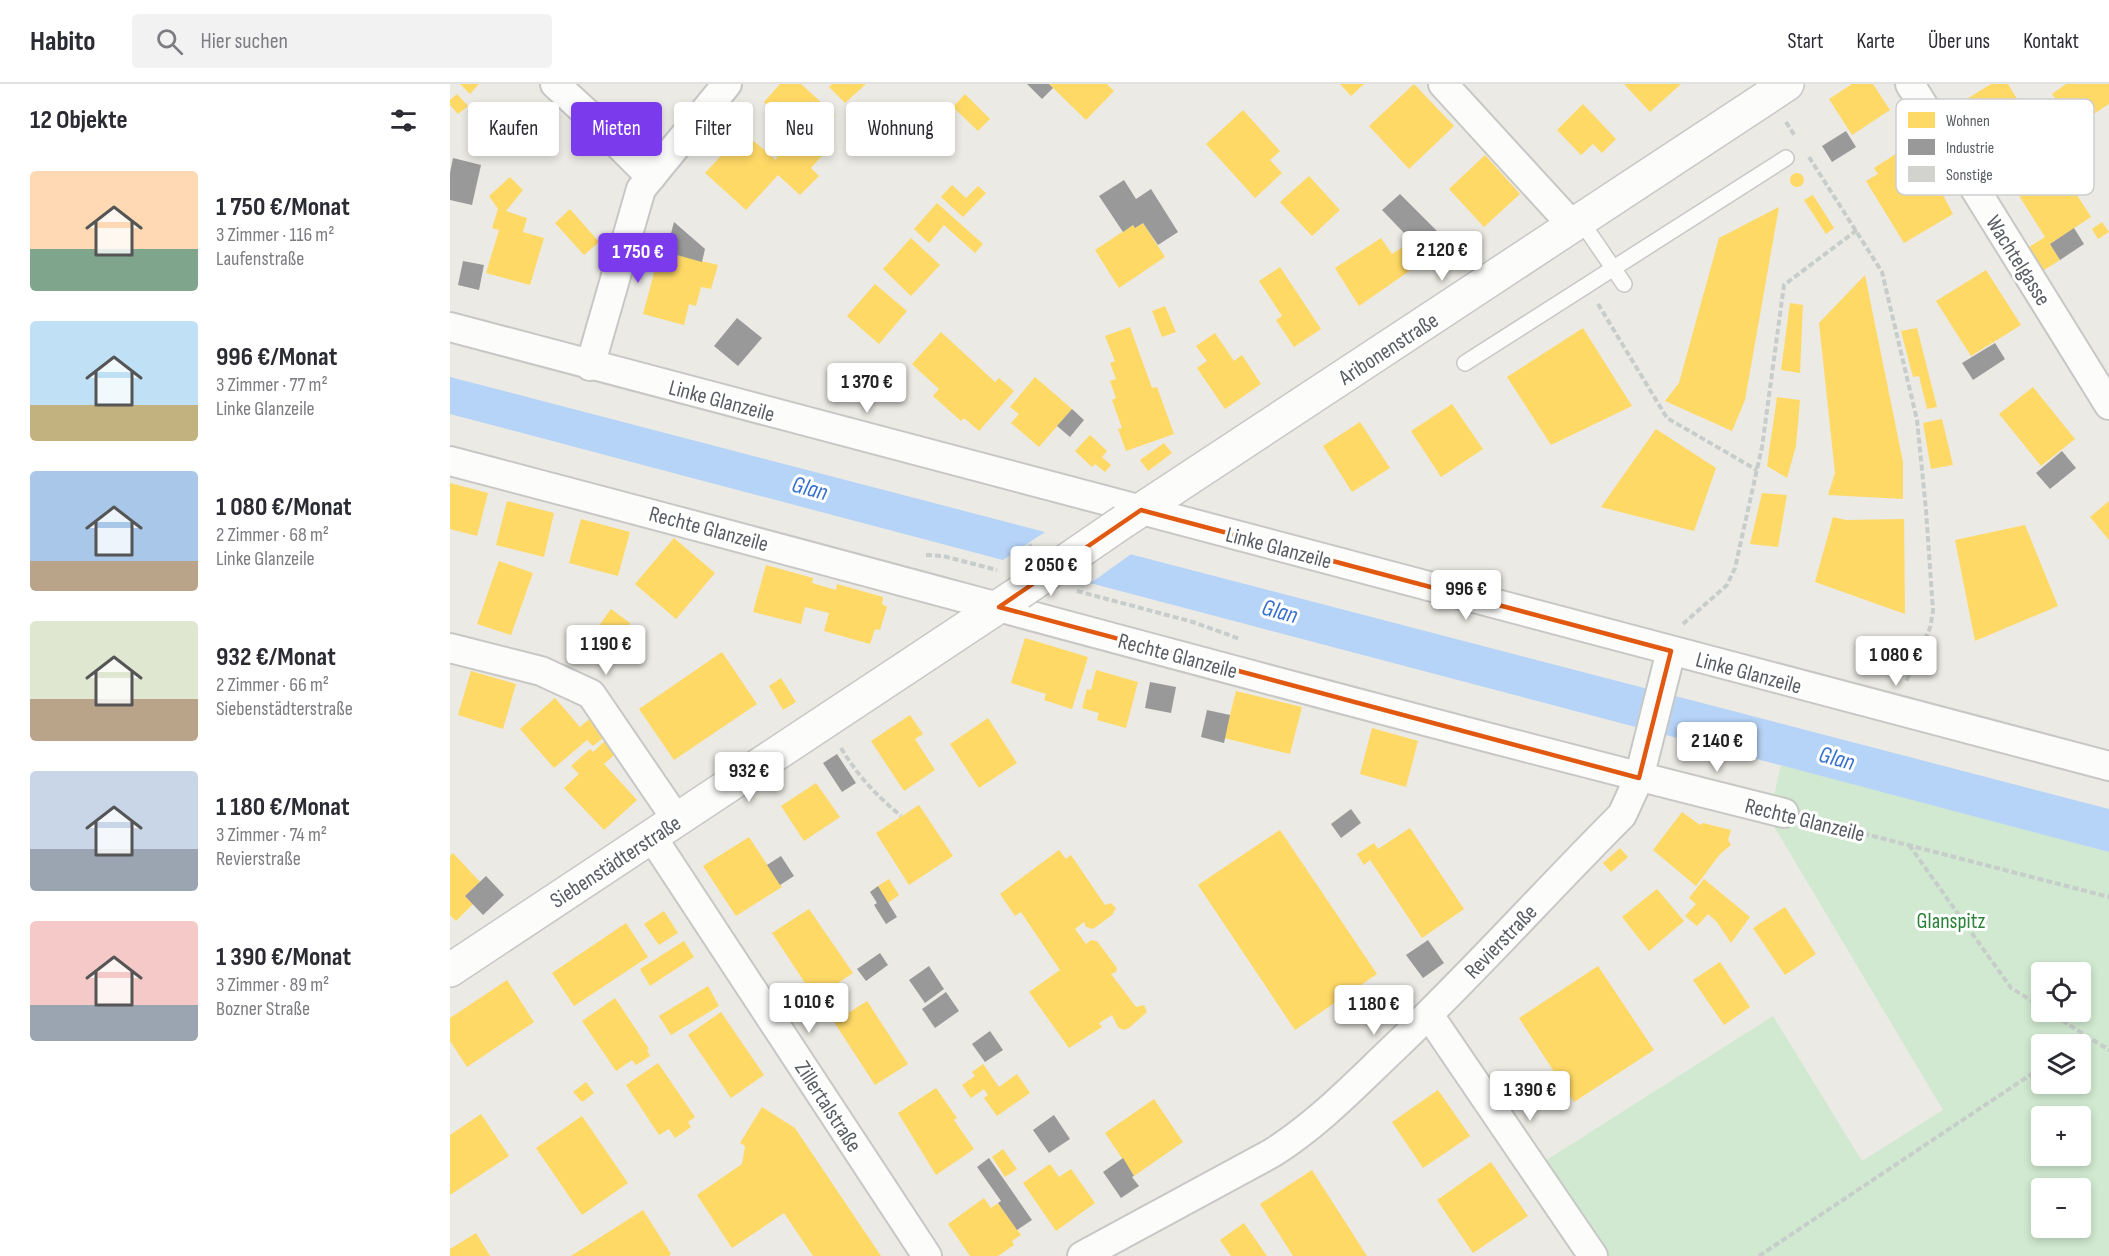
<!DOCTYPE html>
<html lang="de">
<meta charset="utf-8">
<style>
body{margin:0;font-family:"Sofia Sans Condensed",sans-serif;background:#f2f2f3;color:#2b2b33;height:100vh;display:flex;flex-direction:column;font-size:22px;white-space:nowrap}
*{box-sizing:border-box;margin:0}
p{font-size:20px;color:#7c7c81}
.icon{flex:none;width:33px;height:33px;fill:none;stroke:currentColor;stroke-width:2;stroke-linecap:round;stroke-linejoin:round}
.map{position:relative;flex:1;overflow:hidden}
.side{display:flex;flex-direction:column;background:#fff;width:450px}
.side>*{flex:none}
.hud{position:absolute;left:18px;top:18px;width:570px;height:54px;display:flex;gap:12px}
.buttons{position:absolute;left:1581px;top:878px;display:grid;gap:12px}
.buttons a{display:grid;place-items:center;width:60px;height:60px;border-radius:6px;background:#fff;box-shadow:0 3px 9px #0003;font-size:30px}
.price{position:absolute;translate:-50% -51px;padding:0 14px;border-radius:6px;background:#fff;color:#222;font-size:20px;line-height:39px;filter:drop-shadow(0 2px 3px #0008)}
.price::after{content:'';position:absolute;left:50%;top:36px;width:18px;height:14px;margin-left:-9px;background:inherit;clip-path:polygon(0 0,100% 0,50% 100%)}
.price.on{background:#7c3aed;color:#fff}
ul{padding:0;list-style:none}
li{display:flex;align-items:center;gap:18px;height:150px;padding:0 30px}
li span{display:grid;place-items:center;flex:none;width:168px;height:120px;border-radius:6px;color:#555}
li>.icon{margin-inline-start:auto}
span .icon{width:72px;height:72px;fill:#fffc;stroke-width:1}
li b{font-size:26px}
h2{display:flex;justify-content:space-between;align-items:center;height:72px;padding:0 30px;font-size:26px}
.tag{padding:0 21px;border-radius:6px;background:#fff;box-shadow:0 3px 9px #0003;font-size:21px;line-height:54px}
.tag.on{background:#7c3aed;color:#fff}
header{display:flex;align-items:center;gap:36px;box-sizing:border-box;height:84px;padding:0 30px;background:#fff;border-bottom:2px solid #e1e1e2}
header strong{font-size:28px}
nav{display:flex;gap:33px;margin-inline-start:auto;font-size:21px}
.search{width:420px;height:54px;background:#f2f2f3;display:flex;align-items:center;gap:15px;box-sizing:border-box;padding:0 21px;border-radius:6px;color:#7c7c81;font-size:22px}
main{display:flex;flex:1;min-height:0}
.map>svg:first-child{display:block}
</style>
<header>
<strong>Habito</strong>
<div class="search"><svg class="icon" aria-label="search" viewBox="0 0 24 24"><circle cx="10" cy="10" r="6"/><path d="M15 15l6 6"/></svg>Hier suchen</div>
<nav><a>Start</a><a>Karte</a><a>Über uns</a><a>Kontakt</a></nav>
</header>
<main>
<section class="side">
<h2>12 Objekte<svg class="icon" aria-label="filters" viewBox="0 0 24 24"><path d="M4 7h16M4 17h16"/><circle cx="9" cy="7" r="2"/><circle cx="15" cy="17" r="2"/></svg></h2>
<ul>
<li><span style="background:linear-gradient(#ffd9b3 65%,#7fa58c 0)"><svg class="icon" aria-label="home" viewBox="0 0 24 24"><path d="M3 11l9-7 9 7M6 9v11h12V9"/></svg></span><div><b>1 750 €/Monat</b><p>3 Zimmer · 116 m²</p><p>Laufenstraße</p></div></li>
<li><span style="background:linear-gradient(#bfe0f5 70%,#c2b280 0)"><svg class="icon" aria-label="home" viewBox="0 0 24 24"><path d="M3 11l9-7 9 7M6 9v11h12V9"/></svg></span><div><b>996 €/Monat</b><p>3 Zimmer · 77 m²</p><p>Linke Glanzeile</p></div></li>
<li><span style="background:linear-gradient(#a9c7e8 75%,#b9a48a 0)"><svg class="icon" aria-label="home" viewBox="0 0 24 24"><path d="M3 11l9-7 9 7M6 9v11h12V9"/></svg></span><div><b>1 080 €/Monat</b><p>2 Zimmer · 68 m²</p><p>Linke Glanzeile</p></div></li>
<li><span style="background:linear-gradient(#dfe7d0 65%,#b9a48a 0)"><svg class="icon" aria-label="home" viewBox="0 0 24 24"><path d="M3 11l9-7 9 7M6 9v11h12V9"/></svg></span><div><b>932 €/Monat</b><p>2 Zimmer · 66 m²</p><p>Siebenstädterstraße</p></div></li>
<li><span style="background:linear-gradient(#c9d6e8 65%,#9aa5b1 0)"><svg class="icon" aria-label="home" viewBox="0 0 24 24"><path d="M3 11l9-7 9 7M6 9v11h12V9"/></svg></span><div><b>1 180 €/Monat</b><p>3 Zimmer · 74 m²</p><p>Revierstraße</p></div></li>
<li><span style="background:linear-gradient(#f6c9c9 70%,#9aa5b1 0)"><svg class="icon" aria-label="home" viewBox="0 0 24 24"><path d="M3 11l9-7 9 7M6 9v11h12V9"/></svg></span><div><b>1 390 €/Monat</b><p>3 Zimmer · 89 m²</p><p>Bozner Straße</p></div></li>
</ul>
</section>
<div class="map">
<svg width="1659" height="1172" viewBox="0 0 1659 1172">
<rect width="100%" height="100%" fill="#ebeae4"/>
<path fill="#d0e9d0" fill-rule="evenodd" d="M1331,681L1659,768V1172H1158L1095,1077L1323,932L1412,1077L1493,1026L1319,734ZM1592,888H1630V927H1592ZM1592,960H1630V999H1592ZM1592,1032H1630V1071H1592ZM1592,1104H1630V1143H1592Z"/>
<path fill="#b6d4f7" d="M0,293L1659,725V768L0,330Z"/>
<path fill="#ebeae4" d="M598,446L684,468L638,501L550,478Z"/>
<g fill="#ffd966">
<path d="M10,0H29L20,10Z"/>
<path d="M330,0H351L385,31L365,55L378,65L361,84L369,92L350,111L328,91L296,126L255,89L293,48L326,76L328,69L338,61L332,53L341,46L314,18Z"/>
<path d="M382,0H416L395,19L379,3Z"/>
<path d="M599,0H657L664,7L636,36Z"/>
<path d="M890,0H914L901,12Z"/>
<path d="M964,0L1004,42L959,85L919,42Z"/>
<path d="M1174,0H1231L1200,28Z"/>
<path d="M1402,0H1423L1440,26L1402,51L1379,15Z"/>
<path d="M1541,0H1558L1584,43L1541,70L1510,19Z"/>
<path d="M1616,0H1659V20L1616,48L1605,29L1609,20L1602,10Z"/>
<path d="M7,10L18,22L8,30L0,21V16Z"/>
<path d="M515,10L540,35L528,47L503,23Z"/>
<path d="M1133,20L1166,55L1152,69L1143,60L1131,71L1107,46Z"/>
<path d="M793,26L830,67L820,76L832,89L805,114L756,60Z"/>
<path d="M1449,68L1453,76L1466,68L1478,87L1484,83L1499,107L1493,111L1503,130L1454,159L1416,97L1428,90L1424,84Z"/>
<path d="M1035,71L1070,110L1034,143L999,105Z"/>
<path d="M1604,75L1641,133L1600,160L1610,176L1591,188L1576,165L1595,153L1563,102Z"/>
<circle cx="1347" cy="96" r="7"/>
<path d="M859,92L890,126L862,152L830,118Z"/>
<path d="M60,93L73,106L56,127L77,134L73,148L94,154L80,201L36,189L49,146L42,144L48,125L39,112Z"/>
<path d="M502,101L516,114L528,102L536,109L513,133L491,113Z"/>
<path d="M1363,111L1384,144L1376,150L1354,116Z"/>
<path d="M487,119L533,160L525,169L494,141L479,159L464,145Z"/>
<path d="M1329,123L1295,316L1282,347L1215,317L1229,299L1269,154Z"/>
<path d="M120,125L149,158L134,171L105,139Z"/>
<path d="M1652,138L1659,148L1648,155L1642,145Z"/>
<path d="M693,139L715,173L669,204L645,166L683,141L685,144Z"/>
<path d="M461,154L490,181L461,212L433,185Z"/>
<path d="M931,154L942,170L962,157L978,174L909,222L885,184Z"/>
<path d="M210,167L268,181L261,205L251,203L246,222L239,220L234,241L193,230Z"/>
<path d="M830,183L871,245L844,263L826,236L832,232L809,197Z"/>
<path d="M1536,186L1571,241L1521,272L1486,217Z"/>
<path d="M1415,191L1453,378V415L1378,411L1385,389L1369,239Z"/>
<path d="M425,200L457,227L429,260L397,232Z"/>
<path d="M1340,219L1353,221L1350,289L1331,286Z"/>
<path d="M715,222L726,248L712,253L702,227Z"/>
<path d="M680,243L702,304L707,303L724,350L676,367L668,345L672,344L662,316L666,314L660,297L666,295L660,279L665,277L655,252Z"/>
<path d="M1133,244L1182,322L1101,361L1057,293Z"/>
<path d="M1467,244L1487,323L1477,325L1469,292L1463,293L1451,247Z"/>
<path d="M491,248L545,298L549,294L564,307L529,347L514,334L511,337L483,312L489,305L462,280Z"/>
<path d="M765,249L784,277L792,271L811,300L775,325L747,284L757,277L746,262Z"/>
<path d="M585,293L622,325L589,363L561,339L569,330L560,323Z"/>
<path d="M1583,303L1625,355L1591,382L1549,330Z"/>
<path d="M1327,313L1350,316L1346,362L1337,394L1317,382Z"/>
<path d="M1002,320L1033,365L991,393L961,347Z"/>
<path d="M1492,335L1503,381L1481,385L1473,339Z"/>
<path d="M910,338L940,384L902,408L873,362Z"/>
<path d="M1206,345L1266,384L1244,447L1151,423Z"/>
<path d="M640,351L657,367L652,373L661,381L655,388L645,380L642,383L625,367Z"/>
<path d="M714,359L722,369L698,387L690,376Z"/>
<path d="M0,399L38,409L27,452L0,445Z"/>
<path d="M1312,409L1337,411L1328,463L1300,460Z"/>
<path d="M57,417L104,429L94,473L46,461Z"/>
<path d="M1659,417V456L1640,433Z"/>
<path d="M1383,433L1396,436L1454,435L1455,530L1365,498Z"/>
<path d="M131,435L180,448L168,492L119,479Z"/>
<path d="M1575,441L1608,522L1525,557L1505,456Z"/>
<path d="M224,454L265,489L226,535L185,500Z"/>
<path d="M49,477L83,489L61,551L27,540Z"/>
<path d="M316,481L363,494L362,499L386,506L387,500L433,513L432,520L437,523L430,546L425,545L420,560L374,547L379,529L355,523L351,540L303,528Z"/>
<path d="M161,525L180,539L166,560L146,546Z"/>
<path d="M575,554L638,573L622,625L594,616L596,610L561,599Z"/>
<path d="M272,568L307,620L224,676L189,625Z"/>
<path d="M646,586L688,598L676,644L647,636L649,629L632,624L637,605L641,606Z"/>
<path d="M21,587L66,600L53,645L8,631Z"/>
<path d="M331,594L346,618L333,626L319,602Z"/>
<path d="M786,607L852,623L840,670L774,654Z"/>
<path d="M105,614L130,643L143,632L158,650L143,662L137,656L104,684L70,645Z"/>
<path d="M460,631L473,650L465,655L485,686L454,707L421,657Z"/>
<path d="M538,634L567,679L529,704L500,660Z"/>
<path d="M922,644L968,657L956,703L910,690Z"/>
<path d="M159,653L171,665L154,680L187,716L154,746L114,704L129,690L121,682L140,665L143,668Z"/>
<path d="M366,699L390,733L354,757L331,722Z"/>
<path d="M469,721L503,772L459,801L426,749Z"/>
<path d="M1232,728L1250,741L1253,739L1281,746L1278,756L1281,761L1270,770L1246,802L1203,766Z"/>
<path d="M960,744L1014,825L972,854L920,776L914,781L907,770L924,759L928,765Z"/>
<path d="M830,746L927,890L845,946L748,801Z"/>
<path d="M299,753L332,803L286,832L253,782Z"/>
<path d="M1170,764L1178,773L1161,788L1153,779Z"/>
<path d="M609,766L616,775L621,771L655,821L661,819L666,824L662,831L643,845L636,843L634,838L625,845L636,860L641,856L647,857L667,884L666,888L661,890L686,923L694,921L697,928L679,944L673,946L668,943L662,931L649,939L652,943L619,964L579,908L610,886L571,828L565,832L550,810Z"/>
<path d="M3,769L30,798L15,812L23,820L6,837L0,831V772Z"/>
<path d="M439,795L449,811L438,819L428,802Z"/>
<path d="M1254,795L1300,833L1281,859L1267,838L1258,830L1247,842L1235,832L1246,820L1239,814Z"/>
<path d="M1207,805L1234,837L1199,867L1172,833Z"/>
<path d="M1335,823L1366,870L1335,891L1303,844Z"/>
<path d="M359,825L403,889L365,914L322,849Z"/>
<path d="M214,827L228,849L209,861L194,840Z"/>
<path d="M176,839L198,873L124,922L102,889Z"/>
<path d="M234,857L244,873L200,902L190,885Z"/>
<path d="M1270,878L1300,923L1274,941L1243,896Z"/>
<path d="M1148,882L1204,966L1124,1018L1069,934Z"/>
<path d="M57,896L84,938L17,983L0,957V934Z"/>
<path d="M258,902L269,922L221,951L209,932Z"/>
<path d="M165,914L199,965L197,966L200,972L186,981L182,976L166,987L132,937Z"/>
<path d="M417,917L458,980L425,1001L384,938Z"/>
<path d="M271,928L314,991L281,1014L238,951Z"/>
<path d="M208,979L245,1033L238,1038L241,1043L225,1054L219,1045L209,1051L176,1001Z"/>
<path d="M533,980L549,1003L567,990L580,1009L547,1032L534,1014L538,1011L534,1005L521,1014L512,1001L525,992L522,988Z"/>
<path d="M136,998L144,1009L132,1018L123,1008Z"/>
<path d="M486,1004L507,1034L504,1036L524,1065L486,1091L448,1029Z"/>
<path d="M988,1006L1020,1052L973,1084L942,1038Z"/>
<path d="M704,1015L733,1058L684,1092L655,1049Z"/>
<path d="M312,1023L345,1044L431,1172H363L334,1129L282,1164L247,1111L292,1080L295,1062L290,1059Z"/>
<path d="M31,1030L59,1072L0,1111V1051Z"/>
<path d="M132,1032L178,1099L132,1131L86,1064Z"/>
<path d="M553,1065L567,1085L555,1093L542,1073Z"/>
<path d="M1041,1078L1078,1132L1023,1169L987,1116Z"/>
<path d="M600,1080L609,1093L621,1085L645,1119L606,1147L573,1099Z"/>
<path d="M862,1086L917,1172H843L810,1120Z"/>
<path d="M534,1114L541,1124L548,1119L571,1151L562,1157L564,1161L548,1172H520L498,1140Z"/>
<path d="M193,1126L221,1170L219,1172H121Z"/>
<path d="M794,1139L817,1172H781L770,1156Z"/>
<path d="M26,1149L40,1172H0V1165Z"/>
</g>
<g fill="#999">
<path d="M577,0H599L603,4L592,15Z"/>
<path d="M1396,47L1406,63L1382,78L1372,62Z"/>
<path d="M3,74L31,81L22,121L0,116V89Z"/>
<path d="M674,96L686,115L701,105L728,148L708,161L693,139L685,144L683,141L673,148L649,112Z"/>
<path d="M950,110L996,156L978,174L932,126Z"/>
<path d="M224,138L255,165L252,178L216,168Z"/>
<path d="M1624,144L1634,160L1610,176L1600,160Z"/>
<path d="M13,177L34,181L29,206L8,201Z"/>
<path d="M287,234L312,254L288,282L264,262Z"/>
<path d="M1545,259L1555,275L1523,296L1512,279Z"/>
<path d="M622,325L634,336L620,353L607,342Z"/>
<path d="M1612,367L1626,384L1600,405L1586,389Z"/>
<path d="M700,598L726,603L721,629L695,624Z"/>
<path d="M757,626L780,631L774,659L751,653Z"/>
<path d="M387,670L406,699L392,708L373,679Z"/>
<path d="M901,725L911,739L891,754L881,740Z"/>
<path d="M331,772L344,792L330,801L317,781Z"/>
<path d="M36,792L54,811L33,831L15,812Z"/>
<path d="M428,802L447,833L436,840L424,821L427,819L420,808Z"/>
<path d="M978,856L994,879L973,894L956,871Z"/>
<path d="M430,869L438,881L416,897L407,885Z"/>
<path d="M479,882L494,905L475,919L459,896Z"/>
<path d="M496,908L509,927L485,944L472,925Z"/>
<path d="M540,947L553,966L535,978L522,960Z"/>
<path d="M604,1031L620,1055L599,1069L583,1046Z"/>
<path d="M539,1074L582,1136L567,1146L548,1119L551,1117L527,1083Z"/>
<path d="M673,1074L684,1092L682,1093L689,1102L671,1114L653,1088Z"/>
</g>
<path fill="#d2d2ce" d="M581,459L584,465L567,476L563,471Z"/>
<g fill="none" stroke-linecap="round" stroke-linejoin="round">
<g stroke="#c7c8c6" stroke-width="18">
<g id="service">
<path d="M1131,137L1174,200"/>
<path d="M1015,279L1336,74"/>
</g>
</g>
<g stroke="#c7c8c6" stroke-width="32">
<g id="minor">
<path d="M105,0L143,35L201,93"/>
<path d="M993,0L1123,142"/>
<path d="M1460,0L1659,321"/>
<path d="M0,243L1659,682"/>
<path d="M140,282L191,105L277,0"/>
<path d="M0,377C445,493 888,618 1334,729"/>
<path d="M0,564L91,587L141,610L227,736"/>
<path d="M202,753L477,1172"/>
<path d="M979,931L1143,1172"/>
<path d="M632,1172L822,1069C868,1040 904,1002 943,965C1022,890 1095,808 1172,731L1189,694L1221,567"/>
</g>
</g>
<g stroke="#c7c8c6" stroke-width="36">
<g id="tertiary">
<path d="M674,437L1337,0"/>
<path d="M0,886L569,509"/>
</g>
</g>
<g stroke="#c6cdca" stroke-width="4" stroke-dasharray="6 3" stroke-linecap="butt">
<path d="M1336,38L1345,52"/>
<path d="M1359,73L1432,188L1467,336L1476,426L1483,527L1480,544L1456,598"/>
<path d="M1148,220L1217,334L1307,386"/>
<path d="M476,471L493,472L547,486"/>
<path d="M627,507L743,538L790,555"/>
<path d="M1233,540L1277,501L1285,484L1312,363L1334,201L1407,146"/>
<path d="M391,664C407,691 427,712 451,732"/>
<path d="M1361,736L1659,813"/>
<path d="M1459,761L1561,904L1592,923"/>
<path d="M1597,927L1659,966"/>
<path d="M1626,960L1637,952"/>
<path d="M1309,1172L1592,983"/>
</g>
<use href="#service" stroke="#fcfcfb" stroke-width="15"/>
<use href="#minor" stroke="#fcfcfb" stroke-width="28"/>
<use href="#tertiary" stroke="#fcfcfb" stroke-width="33"/>
<g stroke="#c7c8c6" stroke-width="36" stroke-linecap="butt">
<path id="tertiary-bridge" d="M569,509L674,437"/>
</g>
<use href="#tertiary-bridge" stroke="#fcfcfb" stroke-width="33"/>
</g>
<path fill="none" stroke="#e15910" stroke-width="4.5" stroke-linejoin="round" d="M691,426L1221,567L1189,694L549,523Z"/>
<g text-anchor="middle" stroke-width="6" stroke-linejoin="round" paint-order="stroke">
<g font-size="22" fill="#595d63" stroke="#fff">
<text transform="translate(1569 176) rotate(58)" y="8">Wachtelgasse</text>
<text transform="translate(938 264) rotate(-33)" y="8">Aribonenstraße</text>
<text transform="translate(272 316) rotate(15)" y="8">Linke Glanzeile</text>
<text transform="translate(259 444) rotate(15)" y="8">Rechte Glanzeile</text>
<text transform="translate(829 463) rotate(15)" y="8">Linke Glanzeile</text>
<text transform="translate(728 571) rotate(15)" y="8">Rechte Glanzeile</text>
<text transform="translate(1299 588) rotate(15)" y="8">Linke Glanzeile</text>
<text transform="translate(1355 735) rotate(14)" y="8">Rechte Glanzeile</text>
<text transform="translate(165 777) rotate(-33)" y="8">Siebenstädterstraße</text>
<text transform="translate(1050 857) rotate(-46)" y="8">Revierstraße</text>
<text transform="translate(379 1022) rotate(57)" y="8">Zillertalstraße</text>
</g>
<g font-size="22" fill="#2b8239" stroke="#fff">
<text x="1501" y="844">Glanspitz</text>
</g>
<g font-size="24" font-style="italic" fill="#3770ce" stroke="#fff">
<text transform="translate(360 404) rotate(15)" y="8">Glan</text>
<text transform="translate(830 527) rotate(15)" y="8">Glan</text>
<text transform="translate(1387 674) rotate(15)" y="8">Glan</text>
</g>
</g>
<rect x="1446" y="15" width="198" height="96" rx="9" fill="#fff" stroke="#cdced0" stroke-width="1.5"/>
<rect x="1458" y="28" width="27" height="16" fill="#ffd966"/>
<rect x="1458" y="55" width="27" height="16" fill="#999"/>
<rect x="1458" y="82" width="27" height="16" fill="#d2d2ce"/>
<g font-size="16" fill="#595d63">
<text x="1496" y="42">Wohnen</text>
<text x="1496" y="69">Industrie</text>
<text x="1496" y="96">Sonstige</text>
</g>
</svg>
<div class="buttons">
<a><svg class="icon" aria-label="locate" viewBox="0 0 24 24"><circle cx="12" cy="12" r="6"/><path d="M12 2v4M12 18v4M2 12h4M18 12h4"/></svg></a>
<a><svg class="icon" aria-label="layers" viewBox="0 0 24 24"><path d="M12 4l9 5-9 5-9-5zM3 14l9 5 9-5"/></svg></a>
<a>+</a>
<a>−</a>
</div>
<b class="price" style="left:992px;top:198px">2 120 €</b>
<b class="price on" style="left:188px;top:200px">1 750 €</b>
<b class="price" style="left:417px;top:330px">1 370 €</b>
<b class="price" style="left:601px;top:513px">2 050 €</b>
<b class="price" style="left:1016px;top:537px">996 €</b>
<b class="price" style="left:156px;top:592px">1 190 €</b>
<b class="price" style="left:1446px;top:603px">1 080 €</b>
<b class="price" style="left:1267px;top:689px">2 140 €</b>
<b class="price" style="left:299px;top:719px">932 €</b>
<b class="price" style="left:359px;top:950px">1 010 €</b>
<b class="price" style="left:924px;top:952px">1 180 €</b>
<b class="price" style="left:1080px;top:1038px">1 390 €</b>
<div class="hud">
<a class="tag">Kaufen</a>
<a class="tag on">Mieten</a>
<a class="tag">Filter</a>
<a class="tag">Neu</a>
<a class="tag">Wohnung</a>
</div>
</div>
</main>
